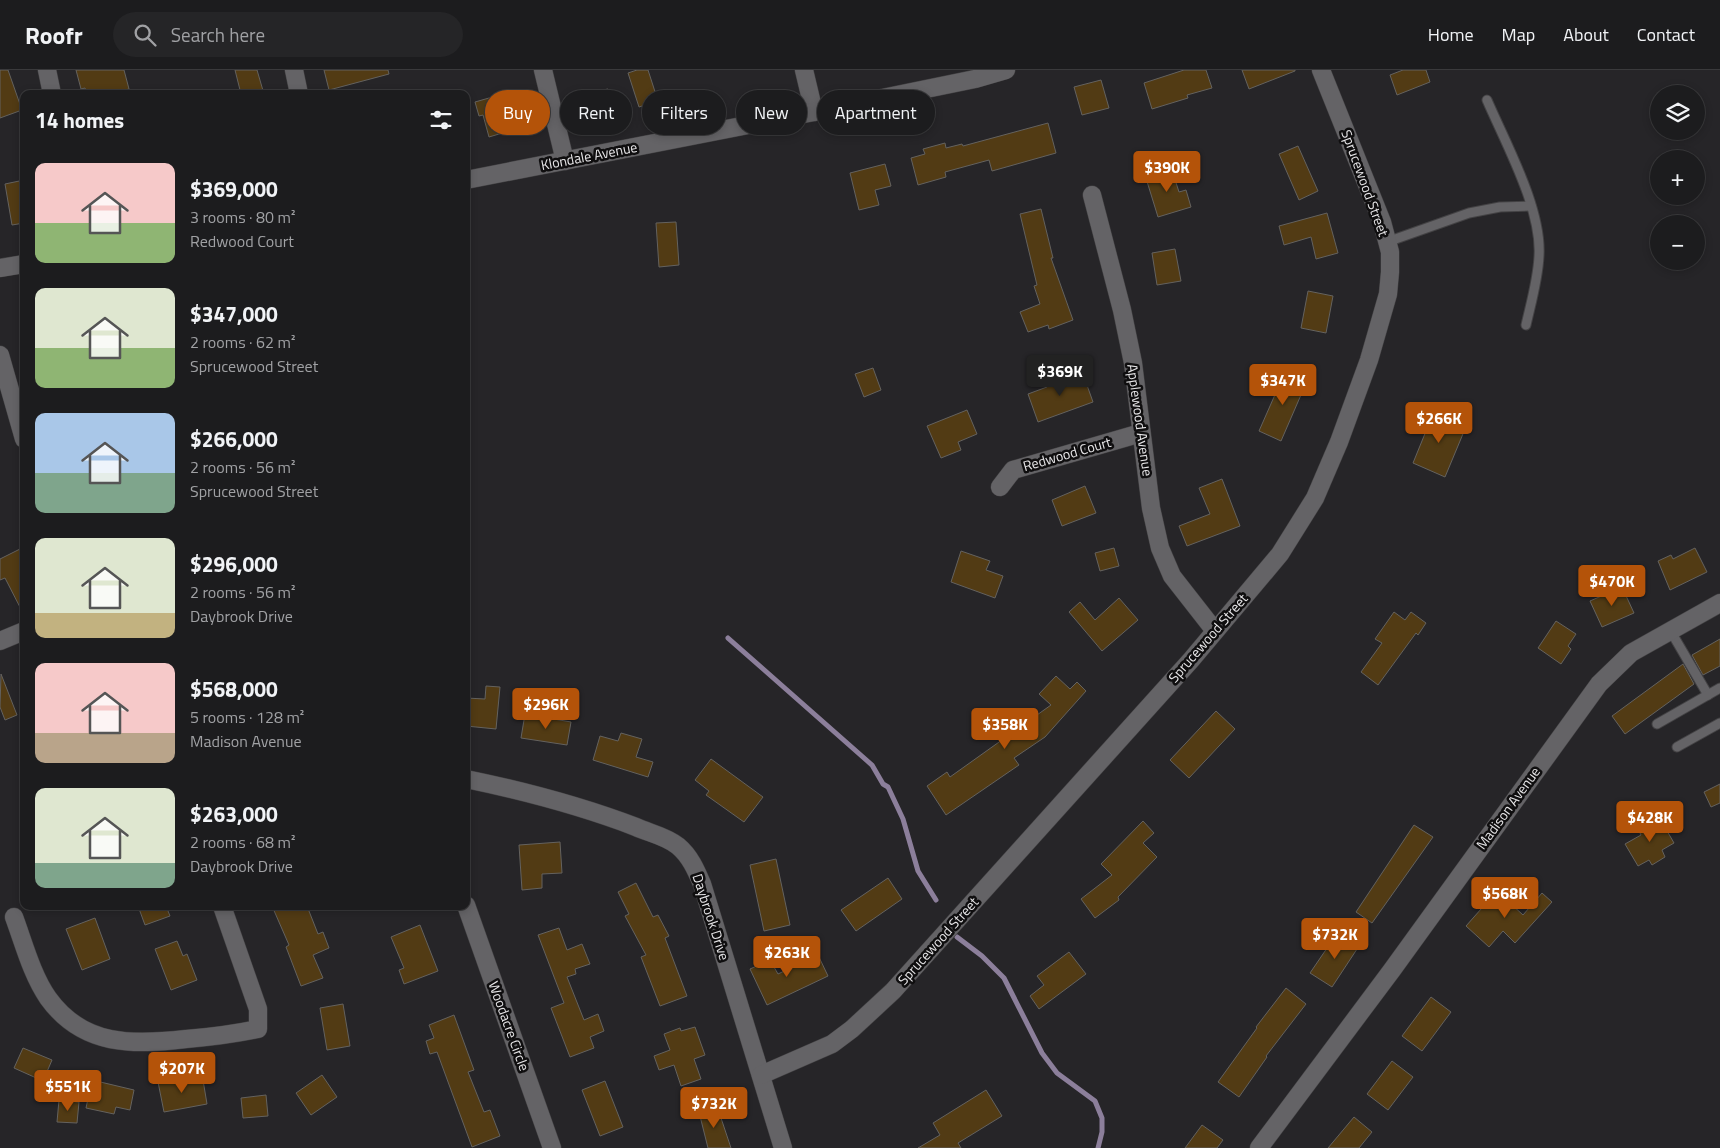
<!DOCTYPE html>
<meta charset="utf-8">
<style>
body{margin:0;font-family:"Titillium Web",sans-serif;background:#252527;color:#f1f3f6;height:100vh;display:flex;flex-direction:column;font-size:19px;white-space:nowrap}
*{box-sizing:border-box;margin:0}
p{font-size:16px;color:#a0a1a4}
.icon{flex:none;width:28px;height:28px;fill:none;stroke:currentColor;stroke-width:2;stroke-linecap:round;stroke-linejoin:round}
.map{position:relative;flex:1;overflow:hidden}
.side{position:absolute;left:20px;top:20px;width:450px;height:820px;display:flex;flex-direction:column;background:#1c1c1e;border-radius:10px;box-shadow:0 2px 8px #0003,0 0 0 1px #3a3a3c}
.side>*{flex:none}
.banner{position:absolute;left:485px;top:20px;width:475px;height:45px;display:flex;gap:10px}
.controls{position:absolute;left:1650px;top:15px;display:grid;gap:10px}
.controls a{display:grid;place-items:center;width:55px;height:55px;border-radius:50%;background:#1c1c1e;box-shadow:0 2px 8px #0003,0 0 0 1px #3a3a3c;font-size:25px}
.price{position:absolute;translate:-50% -42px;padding:0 11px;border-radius:5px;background:#b45309;color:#fff;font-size:16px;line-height:32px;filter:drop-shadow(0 1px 2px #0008)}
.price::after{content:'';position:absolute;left:50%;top:30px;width:15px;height:11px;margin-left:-8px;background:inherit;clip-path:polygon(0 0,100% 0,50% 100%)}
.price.current{background:#222;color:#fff}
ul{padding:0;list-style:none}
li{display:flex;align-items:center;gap:15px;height:125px;padding:0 15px}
li span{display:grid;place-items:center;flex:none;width:140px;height:100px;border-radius:10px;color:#555}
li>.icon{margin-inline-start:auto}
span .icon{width:60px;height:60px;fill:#fffc;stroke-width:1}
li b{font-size:21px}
h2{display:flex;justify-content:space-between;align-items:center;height:60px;padding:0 15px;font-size:21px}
.pill{padding:0 18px;border-radius:22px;background:#1c1c1e;box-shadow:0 2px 8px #0003,0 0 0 1px #3a3a3c;font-size:18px;line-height:45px}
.pill.current{background:#b45309;color:#fff}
header{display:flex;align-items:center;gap:30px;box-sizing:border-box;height:70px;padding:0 25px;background:#1c1c1e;border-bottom:1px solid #3a3a3c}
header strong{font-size:24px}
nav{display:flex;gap:28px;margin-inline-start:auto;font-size:18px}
.search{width:350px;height:45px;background:#252527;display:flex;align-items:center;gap:12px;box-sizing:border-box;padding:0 18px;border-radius:28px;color:#a0a1a4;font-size:19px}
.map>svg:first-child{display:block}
</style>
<header>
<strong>Roofr</strong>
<div class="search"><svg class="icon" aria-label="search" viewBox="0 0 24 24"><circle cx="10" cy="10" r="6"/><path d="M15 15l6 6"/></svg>Search here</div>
<nav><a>Home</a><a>Map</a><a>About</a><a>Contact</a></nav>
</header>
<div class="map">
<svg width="1720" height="1078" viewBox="0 0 1720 1078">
<rect width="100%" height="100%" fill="#262528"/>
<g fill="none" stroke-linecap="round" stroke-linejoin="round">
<g stroke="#8c7f9b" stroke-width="5">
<path d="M728,568L872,695L883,714L888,717L903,749L918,801L936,830"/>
<path d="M957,867L982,886L1004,908L1042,983L1057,1003L1095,1031L1102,1048V1062L1098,1078"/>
</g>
</g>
<g fill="#523b14" stroke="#64625f">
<path d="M0,0H8L22,40L0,48Z"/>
<path d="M76,0H124L129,19L108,24H87L85,18L81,19Z"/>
<path d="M235,0H257L264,24H241Z"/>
<path d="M324,0H388L389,4L329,20Z"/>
<path d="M637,0H648L658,31L639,37L628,3Z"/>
<path d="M1184,0H1206L1212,18L1187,25L1188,28L1152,39L1144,13Z"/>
<path d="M1242,0H1295V1L1249,19Z"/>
<path d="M1403,0H1426L1430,12L1397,25L1390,5Z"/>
<path d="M1101,10L1109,38L1082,45L1074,17Z"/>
<path d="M608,19L614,50L592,54L587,23Z"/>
<path d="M503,24L508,43L514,42L519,58L489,67L483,45L479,46L475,32Z"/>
<path d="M1048,53L1056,83L992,101L989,90L945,102L946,107L918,115L911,88L925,84L923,79L945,73L946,78L962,74L963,76Z"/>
<path d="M1298,76L1318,121L1299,130L1279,84Z"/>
<path d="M885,94L891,116L875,120L879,135L859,140L850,103Z"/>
<path d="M1171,97L1179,122L1186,120L1191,137L1158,147L1145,105Z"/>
<path d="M24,110V153L12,155L5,114Z"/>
<path d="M1041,139L1053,188H1051L1073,250L1049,259L1048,255L1028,262L1020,242L1040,234L1034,216L1037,215L1020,144Z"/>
<path d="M1327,143L1338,183L1316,189L1311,167L1284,175L1279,156Z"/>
<path d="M676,152L679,195L659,197L656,153Z"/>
<path d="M1175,179L1181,211L1157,215L1152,183Z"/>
<path d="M1308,221L1333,226L1326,263L1301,258Z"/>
<path d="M873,298L881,320L864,327L855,304Z"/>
<path d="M1285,302L1307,311L1281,371L1259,361Z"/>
<path d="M1068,303L1070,309L1083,304L1093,332L1038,352L1028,324L1047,317L1045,311Z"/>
<path d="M1435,339L1452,346L1450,352L1465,359L1445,407L1413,393Z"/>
<path d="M967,340L977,364L958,372L961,380L941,388L927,356Z"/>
<path d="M1222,409L1240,456L1187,476L1179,456L1210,444L1199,418Z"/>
<path d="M1085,416L1096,443L1062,456L1052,430Z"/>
<path d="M24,477V545L5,508L0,510V489Z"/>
<path d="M1114,478L1119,496L1100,501L1095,483Z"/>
<path d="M1695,478L1707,502L1670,520L1658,491L1671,485L1673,489Z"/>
<path d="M961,481L990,491L986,500L1003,506L995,528L951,512Z"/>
<path d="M1622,517L1634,543L1602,557L1590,531Z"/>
<path d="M1119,528L1138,550L1102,581L1069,542L1080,532L1095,550Z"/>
<path d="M1394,542L1405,550L1411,542L1426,553L1418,565L1416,563L1378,615L1361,602L1382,573L1375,569Z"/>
<path d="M1556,551L1576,564L1568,576L1571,579L1561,594L1538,578Z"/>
<path d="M1720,569V596L1703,605L1692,585Z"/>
<path d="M1683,594L1694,614L1625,664L1612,646Z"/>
<path d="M1,604L17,645L5,650L0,637Z"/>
<path d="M1056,606L1070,619L1077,612L1086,621L1045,667L1014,688L1019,695L946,745L927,716L947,702L950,707L1051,635L1039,624Z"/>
<path d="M486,616L500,617L496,659L466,656V628L485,629Z"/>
<path d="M1216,641L1235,659L1189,708L1170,690Z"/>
<path d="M525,644L571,652L567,675L521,668Z"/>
<path d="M621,663L642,669L636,687L653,692L648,707L593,690L600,666L618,671Z"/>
<path d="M711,689L763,727L744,752L706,725L709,721L695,710Z"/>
<path d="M1720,714V733L1711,737L1704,722Z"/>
<path d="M1659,747L1674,773L1662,780L1665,787L1652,795L1649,790L1638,796L1625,774L1641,765L1638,759Z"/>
<path d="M1143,751L1154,763L1143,773L1157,787L1118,827L1119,830L1095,848L1081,829L1112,805L1101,794Z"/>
<path d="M1414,755L1433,767L1372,853L1356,842Z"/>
<path d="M560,772L562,803L542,804V818L522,820L519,775Z"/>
<path d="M776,789L790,855L764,861L750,795Z"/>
<path d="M888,808L902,829L856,861L841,840Z"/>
<path d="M636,813L653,847L658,845L669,866L665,868L687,926L660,936L641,887L646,885L625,846L629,844L618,822Z"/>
<path d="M1497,821L1523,845L1542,823L1552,832L1515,873L1503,861L1489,877L1466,856Z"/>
<path d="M138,836H166L170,846L145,855Z"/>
<path d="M272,836H307L318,864L323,862L329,878L313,885L323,908L301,916L286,877L289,875Z"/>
<path d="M95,848L110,889L82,900L66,859Z"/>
<path d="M420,855L438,901L404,914L399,900L404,898L391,867Z"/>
<path d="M559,858L567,880L582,874L590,894L575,899L576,904L567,907L584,950L598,944L604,961L590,967L594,978L570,987L551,938L564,933L538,865Z"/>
<path d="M1338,862L1359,876L1332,917L1310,903Z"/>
<path d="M177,871L183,886L187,884L197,910L171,920L155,879Z"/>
<path d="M1069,882L1086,904L1039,939L1030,926L1044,915L1037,906Z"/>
<path d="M818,885L828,906L767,935L750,899L770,890L778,904Z"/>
<path d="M1286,918L1306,934L1266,986L1267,987L1239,1027L1218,1012L1257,958L1256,957Z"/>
<path d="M1431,927L1451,942L1422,981L1402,966Z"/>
<path d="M343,934L350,976L327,980L320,938Z"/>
<path d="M454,945L474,1000L468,1002L484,1042L490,1040L500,1066L472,1077L437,982L430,984L426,971L434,968L429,955Z"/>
<path d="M695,957L705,985L694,989L701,1009L681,1016L674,995L659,1000L654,986L670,980L664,964L680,958L681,961Z"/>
<path d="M23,978L52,990L43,1011L14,998Z"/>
<path d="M1392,991L1413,1007L1388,1040L1367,1024Z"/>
<path d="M322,1005L337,1027L311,1045L296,1023Z"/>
<path d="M186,1007L187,1013L203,1010L207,1034L164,1042L158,1012Z"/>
<path d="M92,1010L134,1020L130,1040L116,1037L114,1044L86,1038Z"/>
<path d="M605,1011L623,1057L600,1066L582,1020Z"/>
<path d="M986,1020L1002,1046L958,1073L961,1078H918L940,1065L933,1053Z"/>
<path d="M266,1025L268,1046L243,1048L241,1028Z"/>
<path d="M59,1030L79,1032L77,1053L57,1052Z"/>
<path d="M717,1036L731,1078H708L699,1042Z"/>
<path d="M1354,1047L1372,1062L1359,1078H1328Z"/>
<path d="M1202,1055L1223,1070L1217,1078H1185Z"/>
</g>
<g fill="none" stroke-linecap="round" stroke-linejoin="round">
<g stroke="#434244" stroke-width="11">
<g id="lane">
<path d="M1487,30C1506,74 1542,139 1539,186C1538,209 1531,233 1526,255"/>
<path d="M1387,172L1469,143L1500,137L1531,136"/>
<path d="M1670,560L1708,625"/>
<path d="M1657,654L1720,618"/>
<path d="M1677,677L1720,653"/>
</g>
</g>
<g stroke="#434244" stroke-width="19">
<g id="street">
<path d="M47,0L52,24"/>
<path d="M294,0L299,24"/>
<path d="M543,0L565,91"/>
<path d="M804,0L814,42"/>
<path d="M466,110L814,42L975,9L1006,0"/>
<path d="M1092,125L1122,240L1133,293L1151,438L1160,478L1172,506L1215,561"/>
<path d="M0,198L24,194"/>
<path d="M0,285L24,369"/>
<path d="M1000,417L1013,400L1141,363"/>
<path d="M0,571L24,561"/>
<path d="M466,709C524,721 581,736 636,757C649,763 666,766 678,776C690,786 696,800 702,814L783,1078"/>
<path d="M466,835L552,1078"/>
<path d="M14,847C24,874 32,905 48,928C83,977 134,975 186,969C211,967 234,964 258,959V939L222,836"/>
<path d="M761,1005L832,974L852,959L893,921L1191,590L1280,484L1315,428L1339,372L1369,290L1388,224L1390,202V182L1382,152L1321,0"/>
<path d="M1259,1078L1392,900L1599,614L1631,583L1720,533"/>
</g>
</g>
<use href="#lane" stroke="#646366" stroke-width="9"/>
<use href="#street" stroke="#646366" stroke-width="18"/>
</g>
<g text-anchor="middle" stroke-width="5" stroke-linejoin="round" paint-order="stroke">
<g font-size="14" fill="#e8e7e9" stroke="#0f0e0f">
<text transform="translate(589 86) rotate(-11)" y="5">Klondale Avenue</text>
<text transform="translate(1365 113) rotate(70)" y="5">Sprucewood Street</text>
<text transform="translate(1140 350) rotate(82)" y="5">Applewood Avenue</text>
<text transform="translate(1067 384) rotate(-16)" y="5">Redwood Court</text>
<text transform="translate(1208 568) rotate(-49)" y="5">Sprucewood Street</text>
<text transform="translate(1508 738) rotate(-54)" y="5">Madison Avenue</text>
<text transform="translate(711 847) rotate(72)" y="5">Daybrook Drive</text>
<text transform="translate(938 871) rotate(-48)" y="5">Sprucewood Street</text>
<text transform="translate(509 956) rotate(70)" y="5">Woodacre Circle</text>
</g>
</g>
</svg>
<div class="controls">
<a><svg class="icon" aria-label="layers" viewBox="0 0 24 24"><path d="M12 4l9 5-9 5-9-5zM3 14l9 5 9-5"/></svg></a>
<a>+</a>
<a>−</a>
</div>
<b class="price" style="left:1167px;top:123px">$390K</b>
<b class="price current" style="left:1060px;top:327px">$369K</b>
<b class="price" style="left:1283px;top:336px">$347K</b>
<b class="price" style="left:1439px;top:374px">$266K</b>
<b class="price" style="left:1612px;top:537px">$470K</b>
<b class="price" style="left:546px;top:660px">$296K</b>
<b class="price" style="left:1005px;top:680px">$358K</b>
<b class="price" style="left:1650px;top:773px">$428K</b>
<b class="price" style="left:1505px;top:849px">$568K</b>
<b class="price" style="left:1335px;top:890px">$732K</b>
<b class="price" style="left:787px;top:908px">$263K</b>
<b class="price" style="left:182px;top:1024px">$207K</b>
<b class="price" style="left:68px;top:1042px">$551K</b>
<b class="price" style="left:714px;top:1059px">$732K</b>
<div class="banner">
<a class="pill current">Buy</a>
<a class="pill">Rent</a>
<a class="pill">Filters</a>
<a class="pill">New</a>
<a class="pill">Apartment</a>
</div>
<section class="side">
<h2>14 homes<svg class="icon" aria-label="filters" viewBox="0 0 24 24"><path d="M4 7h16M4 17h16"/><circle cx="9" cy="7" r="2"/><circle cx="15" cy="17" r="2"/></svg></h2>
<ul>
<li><span style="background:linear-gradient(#f6c9c9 60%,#8fb573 0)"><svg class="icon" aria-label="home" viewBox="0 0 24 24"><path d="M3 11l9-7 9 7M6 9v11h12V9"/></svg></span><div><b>$369,000</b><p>3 rooms · 80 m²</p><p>Redwood Court</p></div></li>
<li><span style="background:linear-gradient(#dfe7d0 60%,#8fb573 0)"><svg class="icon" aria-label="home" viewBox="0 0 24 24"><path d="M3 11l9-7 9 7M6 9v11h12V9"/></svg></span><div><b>$347,000</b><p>2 rooms · 62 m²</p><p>Sprucewood Street</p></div></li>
<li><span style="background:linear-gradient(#a9c7e8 60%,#7fa58c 0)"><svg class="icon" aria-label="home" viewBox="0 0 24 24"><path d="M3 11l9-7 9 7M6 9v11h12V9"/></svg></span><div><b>$266,000</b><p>2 rooms · 56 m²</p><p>Sprucewood Street</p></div></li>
<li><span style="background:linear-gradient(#dfe7d0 75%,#c2b280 0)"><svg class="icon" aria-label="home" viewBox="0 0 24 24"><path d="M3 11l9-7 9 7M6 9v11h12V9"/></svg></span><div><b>$296,000</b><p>2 rooms · 56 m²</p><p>Daybrook Drive</p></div></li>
<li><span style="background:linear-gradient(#f6c9c9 70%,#b9a48a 0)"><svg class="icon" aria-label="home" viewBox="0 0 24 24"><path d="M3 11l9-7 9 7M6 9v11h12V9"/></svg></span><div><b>$568,000</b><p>5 rooms · 128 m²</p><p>Madison Avenue</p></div></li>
<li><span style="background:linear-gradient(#dfe7d0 75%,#7fa58c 0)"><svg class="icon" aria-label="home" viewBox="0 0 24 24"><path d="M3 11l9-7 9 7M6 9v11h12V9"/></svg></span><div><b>$263,000</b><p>2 rooms · 68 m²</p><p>Daybrook Drive</p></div></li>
</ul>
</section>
</div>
